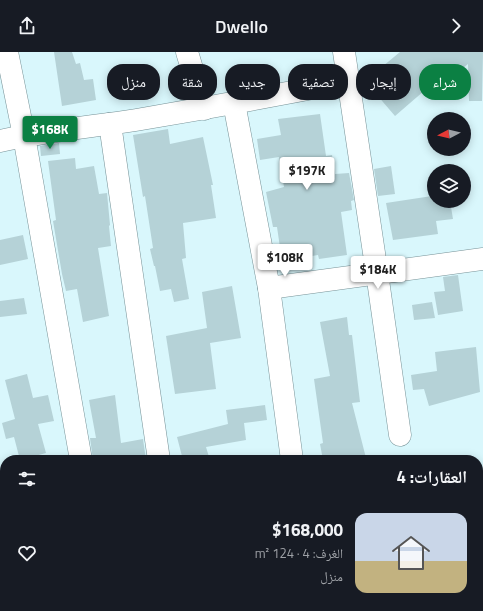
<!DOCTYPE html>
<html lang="ar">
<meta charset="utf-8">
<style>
body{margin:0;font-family:"Titillium Web","Noto Naskh Arabic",sans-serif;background:#242831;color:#f1f3f6;direction:rtl;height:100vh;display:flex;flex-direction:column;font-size:15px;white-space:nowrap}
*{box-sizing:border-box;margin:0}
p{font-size:13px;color:#9ea1a6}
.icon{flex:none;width:22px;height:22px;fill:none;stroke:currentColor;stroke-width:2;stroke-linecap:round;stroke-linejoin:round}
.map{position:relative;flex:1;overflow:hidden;direction:ltr}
.details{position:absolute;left:0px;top:403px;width:483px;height:156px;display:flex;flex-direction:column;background:#171b24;border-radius:16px 16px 0 0;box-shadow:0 2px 10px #0003;direction:rtl}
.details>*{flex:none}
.banner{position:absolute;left:12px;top:12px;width:459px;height:36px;direction:rtl;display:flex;gap:8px}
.needle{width:26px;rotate:263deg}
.buttons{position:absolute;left:427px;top:60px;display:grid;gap:8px}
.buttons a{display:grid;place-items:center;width:44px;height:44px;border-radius:50%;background:#171b24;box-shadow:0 2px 10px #0003;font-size:20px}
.price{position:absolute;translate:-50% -34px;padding:0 9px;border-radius:4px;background:#fff;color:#222;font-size:13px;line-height:26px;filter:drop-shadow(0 1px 2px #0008)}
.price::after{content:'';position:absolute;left:50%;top:24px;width:12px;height:9px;margin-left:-6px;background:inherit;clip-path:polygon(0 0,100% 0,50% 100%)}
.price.on{background:#0b8043;color:#fff}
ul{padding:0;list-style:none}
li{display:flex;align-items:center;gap:12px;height:100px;padding:0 16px}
li span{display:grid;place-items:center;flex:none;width:112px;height:80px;border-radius:12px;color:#555}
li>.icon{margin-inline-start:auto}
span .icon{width:48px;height:48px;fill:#fffc;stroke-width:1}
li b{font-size:17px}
h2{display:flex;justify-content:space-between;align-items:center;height:48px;padding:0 16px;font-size:17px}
.tag{padding:0 14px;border-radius:16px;background:#171b24;box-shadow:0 2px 10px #0003;font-size:14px;line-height:36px}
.tag.on{background:#0b8043;color:#fff}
header{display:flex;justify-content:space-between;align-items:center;height:52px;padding:0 16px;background:#171b24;font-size:18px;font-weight:600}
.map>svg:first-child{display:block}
</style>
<header><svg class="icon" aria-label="forward" viewBox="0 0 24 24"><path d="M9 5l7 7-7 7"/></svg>Dwello<svg class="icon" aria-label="share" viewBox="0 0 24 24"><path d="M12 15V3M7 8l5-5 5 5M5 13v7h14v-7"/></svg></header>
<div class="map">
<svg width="483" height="559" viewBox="0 0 483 559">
<rect width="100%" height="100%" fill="#d9f7fc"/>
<g fill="#b5d2d7">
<path d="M54,0H72L76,12L80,11L84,28L93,27L96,48L62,54Z"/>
<path d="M400,0H483L482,49H469L468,12L443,32L439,26L395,64L365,29Z"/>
<path d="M320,62L326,104L332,103L335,122L349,121L354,148L351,149L352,158L341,160L347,203L319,207L318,203L282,209L277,175H273L266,140L284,135L279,105L260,108L257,87L281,83L278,67Z"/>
<path d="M168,77L170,92L203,85L213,133H211L216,166L183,171L186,206L182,207L189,247L174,250L171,237L160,239L155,214H154L150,197L153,196L145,144L143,145L133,83Z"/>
<path d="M59,91L60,102L41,104L40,94Z"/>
<path d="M75,106L76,117L94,114L99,142L107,141L110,173L109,174L111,194L98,196L109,264L83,270L77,237L66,239L62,222L53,169L56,168L48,109Z"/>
<path d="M391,114L395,142L378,144L374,117Z"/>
<path d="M432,144L433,149H450L453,167L436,169L438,182L393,188L386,151Z"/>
<path d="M23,183L28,207L0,213V188Z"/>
<path d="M458,223L463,259L438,263L434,240L445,239L443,225Z"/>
<path d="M232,234L241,286L210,291L216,337L175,342L166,284L207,276L202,240Z"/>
<path d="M24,246L27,262L0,265V249Z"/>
<path d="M432,250L435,266L414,268L412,253Z"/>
<path d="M347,265L349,283H352L360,350L352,351L366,406L357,408H323L320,392L323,391L314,327L330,324L320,270Z"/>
<path d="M476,295L480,340L429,354L424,337L413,338L411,323L437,319L435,300Z"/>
<path d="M27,322L33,346L48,343L54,369L38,372L46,401L20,408L14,385L6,387L2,371L15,367L5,328Z"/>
<path d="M115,343L121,391L143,387L146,408H93L90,386H96L89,348Z"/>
<path d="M265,353L267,368L244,371L246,388L206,395L209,405L195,408H183L177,385L228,372L226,358Z"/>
</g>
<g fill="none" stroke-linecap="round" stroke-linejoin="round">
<g stroke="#779297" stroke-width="23">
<g id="minor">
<path d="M7,0L24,84L81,408"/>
<path d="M187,0L204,57"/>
<path d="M344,0L377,221L400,383"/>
<path d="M234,51L269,236L292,408"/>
<path d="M110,72L159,408"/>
<path d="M0,89C45,79 90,75 136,68C207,56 278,43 349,29"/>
<path d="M269,236L483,207"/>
<path d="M4,458L5,464"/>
<path d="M18,554V559"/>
<path d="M180,554L181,559"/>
<path d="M307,554V559"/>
</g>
</g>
<use href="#minor" stroke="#fff" stroke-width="22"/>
</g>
</svg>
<div class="buttons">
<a><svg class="needle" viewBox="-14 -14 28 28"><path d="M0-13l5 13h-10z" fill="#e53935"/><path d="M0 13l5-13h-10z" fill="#9ea1a6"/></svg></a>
<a><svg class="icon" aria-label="layers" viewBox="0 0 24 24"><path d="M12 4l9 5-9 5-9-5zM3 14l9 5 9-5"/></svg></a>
</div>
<b class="price on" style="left:50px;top:98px">$168K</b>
<b class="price" style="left:307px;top:139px">$197K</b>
<b class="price" style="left:285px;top:226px">$108K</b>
<b class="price" style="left:378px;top:238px">$184K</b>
<div class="banner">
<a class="tag on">شراء</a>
<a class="tag">إيجار</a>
<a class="tag">تصفية</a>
<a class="tag">جديد</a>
<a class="tag">شقة</a>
<a class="tag">منزل</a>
</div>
<section class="details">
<h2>العقارات: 4<svg class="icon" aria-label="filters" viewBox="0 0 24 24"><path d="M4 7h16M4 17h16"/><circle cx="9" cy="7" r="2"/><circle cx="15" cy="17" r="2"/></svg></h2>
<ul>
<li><span style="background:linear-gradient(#c9d6e8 60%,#c2b280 0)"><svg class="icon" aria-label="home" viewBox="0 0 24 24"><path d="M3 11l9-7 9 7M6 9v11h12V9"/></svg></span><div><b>$168,000</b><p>الغرف: 4 · 124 m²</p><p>منزل</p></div><svg class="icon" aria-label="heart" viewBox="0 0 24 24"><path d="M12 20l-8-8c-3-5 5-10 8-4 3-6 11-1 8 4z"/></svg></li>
</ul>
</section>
</div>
